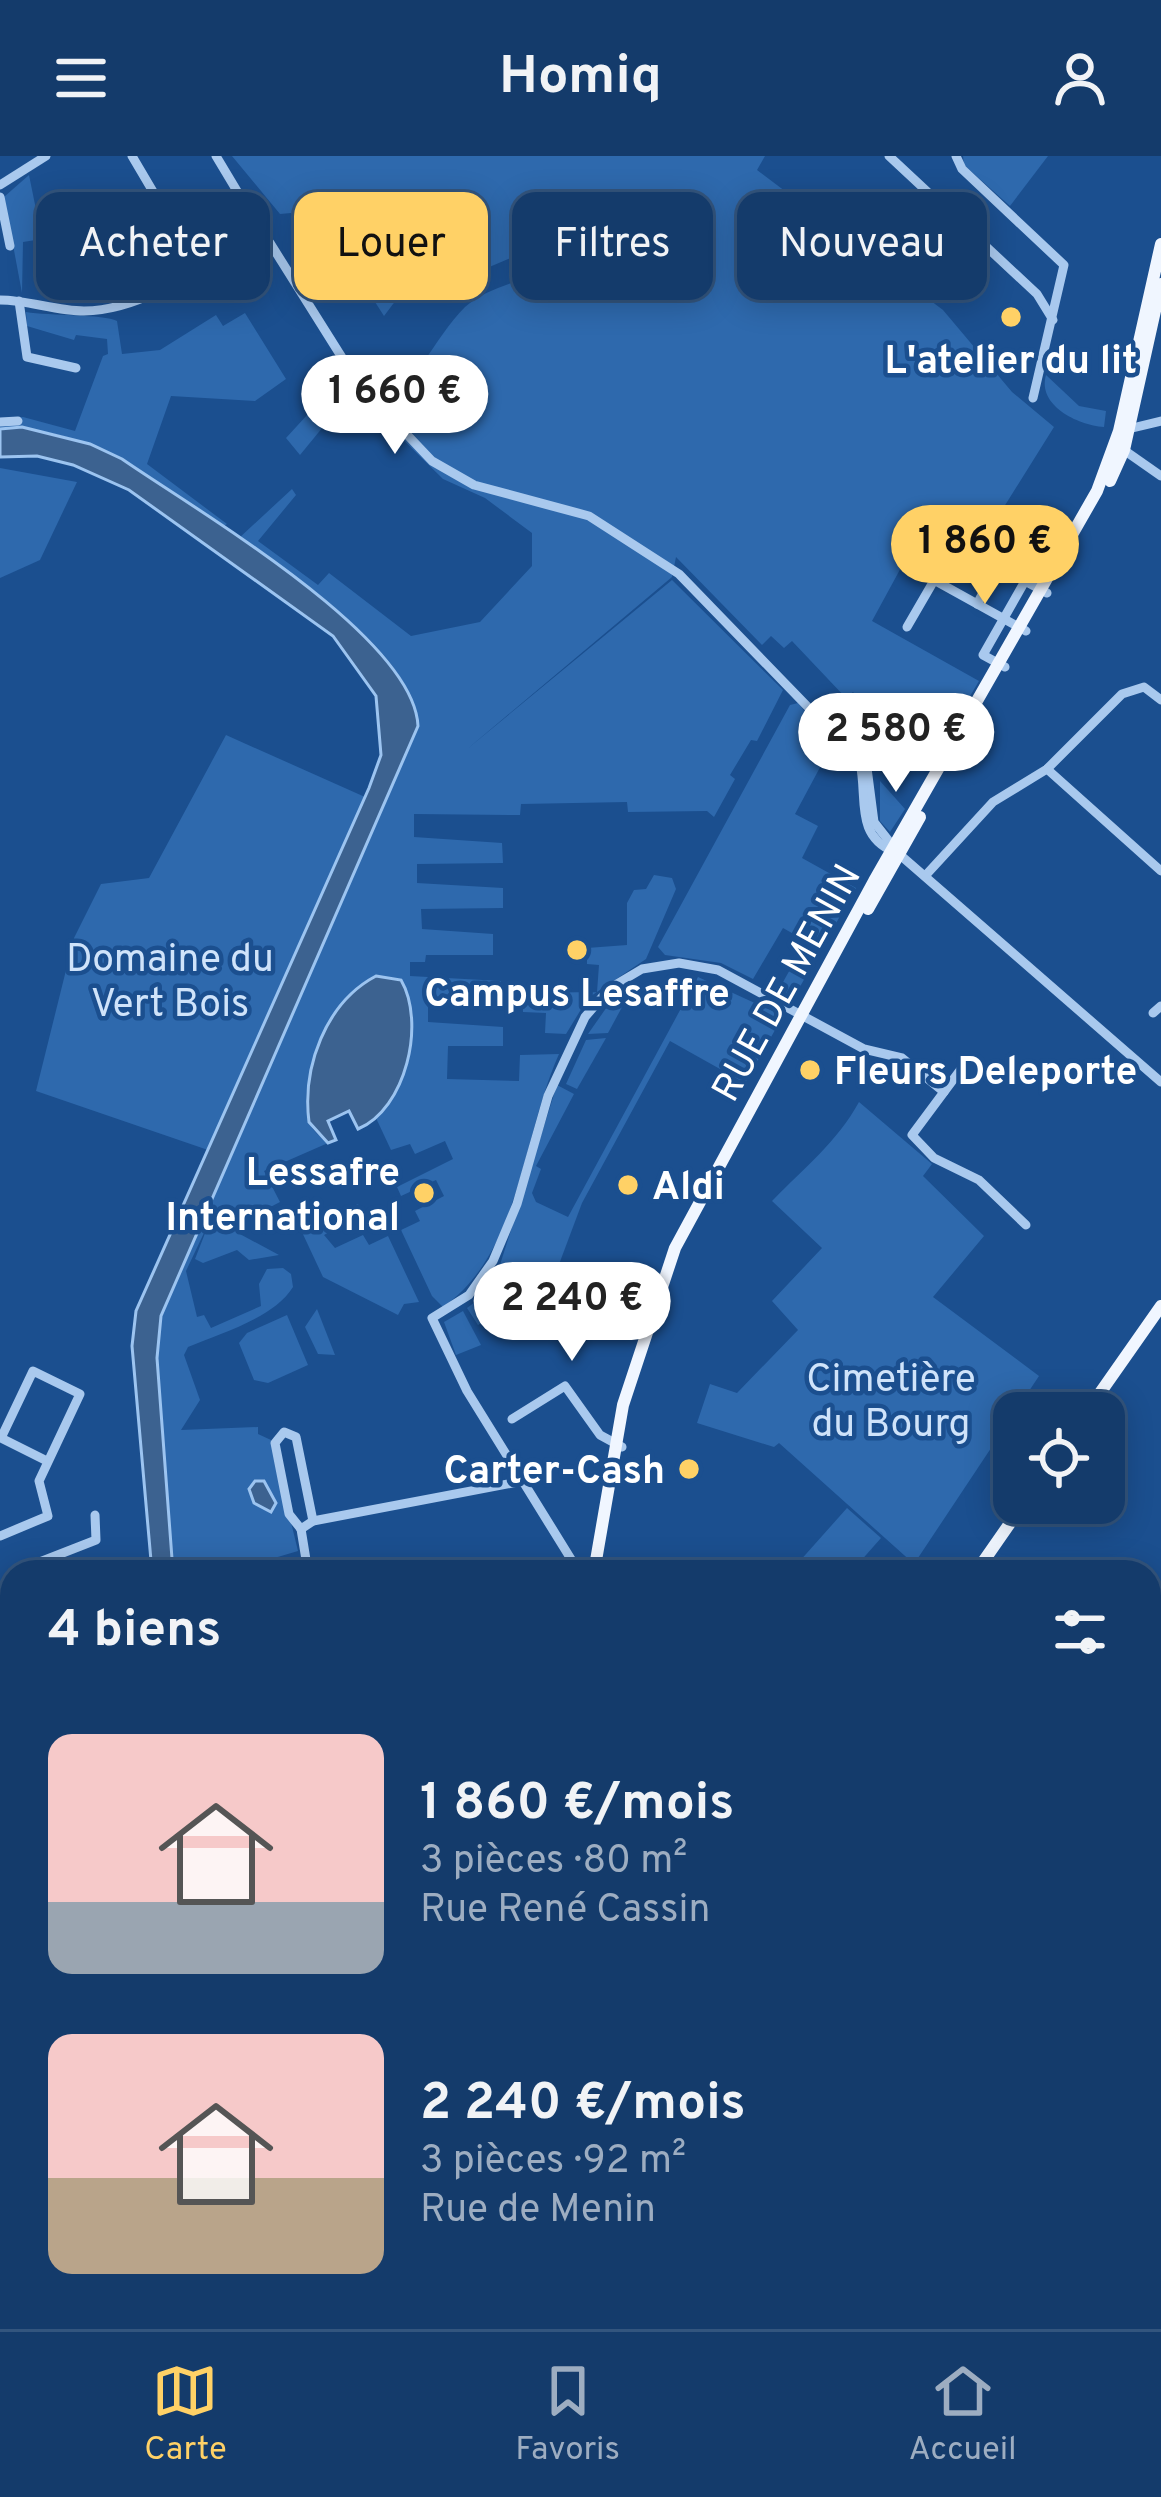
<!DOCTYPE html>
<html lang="fr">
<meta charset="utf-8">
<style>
body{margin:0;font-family:Overpass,sans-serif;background:#1d4271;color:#f1f3f6;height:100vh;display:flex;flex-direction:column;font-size:45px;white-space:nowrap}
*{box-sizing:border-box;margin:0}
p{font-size:39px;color:#9dadc1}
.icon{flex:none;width:66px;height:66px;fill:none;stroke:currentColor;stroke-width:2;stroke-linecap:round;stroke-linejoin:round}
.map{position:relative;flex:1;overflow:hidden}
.sheet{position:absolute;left:0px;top:1404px;width:1161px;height:771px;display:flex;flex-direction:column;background:#143b6b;border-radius:36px 36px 0 0;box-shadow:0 6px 30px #0003,0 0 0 3px #33557e}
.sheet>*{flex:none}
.guide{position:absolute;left:36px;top:36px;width:1089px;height:108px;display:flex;gap:24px}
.controls{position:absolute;left:993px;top:1236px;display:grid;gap:24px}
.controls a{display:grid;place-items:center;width:132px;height:132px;border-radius:24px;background:#143b6b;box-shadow:0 6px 30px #0003,0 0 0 3px #33557e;font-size:60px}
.price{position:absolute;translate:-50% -102px;padding:0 27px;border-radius:42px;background:#fff;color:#222;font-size:39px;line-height:78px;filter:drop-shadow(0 3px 6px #0008)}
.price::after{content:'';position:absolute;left:50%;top:72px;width:36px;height:27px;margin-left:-18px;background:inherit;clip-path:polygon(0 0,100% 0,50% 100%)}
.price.current{background:#ffd166;color:#111}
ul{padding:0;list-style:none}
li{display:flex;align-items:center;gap:36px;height:300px;padding:0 48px}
li span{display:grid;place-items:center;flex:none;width:336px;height:240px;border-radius:24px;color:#555}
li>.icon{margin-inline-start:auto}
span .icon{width:144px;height:144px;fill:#fffc;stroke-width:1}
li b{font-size:51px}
h2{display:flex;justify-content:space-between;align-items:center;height:144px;padding:0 48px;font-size:51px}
.tag{padding:0 42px;border-radius:24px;background:#143b6b;box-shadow:0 6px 30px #0003,0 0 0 3px #33557e;font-size:42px;line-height:108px}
.tag.current{background:#ffd166;color:#111}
header{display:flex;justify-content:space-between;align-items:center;height:156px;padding:0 48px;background:#143b6b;font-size:54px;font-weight:700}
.tabs{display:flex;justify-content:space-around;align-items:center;height:168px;border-top:3px solid #33557e;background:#143b6b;font-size:33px;color:#9dadc1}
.tabs a{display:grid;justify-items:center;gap:6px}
.tabs .current{color:#ffd166}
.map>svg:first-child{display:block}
</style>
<header><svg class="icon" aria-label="menu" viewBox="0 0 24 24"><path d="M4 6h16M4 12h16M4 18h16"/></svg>Homiq<svg class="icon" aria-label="person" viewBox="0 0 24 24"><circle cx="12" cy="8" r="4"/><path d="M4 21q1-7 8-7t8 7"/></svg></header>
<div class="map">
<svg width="1161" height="2173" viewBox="0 0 1161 2173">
<rect width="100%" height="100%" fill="#1b4f8f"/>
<g fill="#2e69ad">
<path d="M232,0H765L757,14L943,154L1012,236L1054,271L982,386L934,351L872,465L979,525L953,569L887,538L861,545L853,536L846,542L792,485L784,492L771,480L762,489L676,401L672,421L466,594L672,424L783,534L757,585L751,584L730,619L735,623L714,661L707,655L628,656L627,646L521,648L520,659L414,658V681L502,687L503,707L417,708V727L503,732V752L421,753L422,773L493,778V799H426L425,806H410V820L501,825L500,845L428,846V866L503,871V890H448L447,923L519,925L520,899L559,898C522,980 521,1096 443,1151L432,1140L401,1074L420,1065L415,1055L444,1040L436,1024L401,1040L397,1031L453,1003L445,985L415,998L410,988L391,994L376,962C402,921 429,871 401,824C384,830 363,835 347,844C322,859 298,938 309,966C312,975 321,981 328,987L264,1015L280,1046L247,1063L238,1077L279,1099L249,1104L237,1094L203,1107L195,1103L211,1062L186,1115L197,1161L204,1159L211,1172L261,1150L259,1128L267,1113L283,1112L291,1118L293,1131C274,1162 221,1177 188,1191L184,1199L200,1244L181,1274L258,1271V1278L271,1284L298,1395L227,1416H173L157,1202L161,1160L418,570C414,495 294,422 238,383L292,333L296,339L258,385L318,429L329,417L411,480L480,466L532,410V377L485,342L443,323L370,251C414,238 434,181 465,151C498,122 548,126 577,89L532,54L515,100L454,126L418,115L384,160L323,65L303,77L291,57L280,58Z"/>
<path d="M963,0H1048L1010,50L964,9Z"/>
<path d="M29,19L42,83L23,86L22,137L4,41Z"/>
<path d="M127,122L131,136L92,144L50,140Z"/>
<path d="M26,156C49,160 104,158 117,165L122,198L160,194L216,159L223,170L245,157L286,223L255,245L171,240L147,308L227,368L222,371C155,325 87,268 0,273V264L23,261L75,275L103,200L108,198L107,183L76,179L74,184L27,170Z"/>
<path d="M1046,219L1079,250L1106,255L1104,271C1077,269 1037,249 1046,219Z"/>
<path d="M341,222L350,238L300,299L286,282Z"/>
<path d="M0,312L77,326L40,404L0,422Z"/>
<path d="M798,547L832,589L795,658L818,670L802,702L856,732L793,843L778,835L806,785L783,772L753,823L721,807L665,799L658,791L790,549Z"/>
<path d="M226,579L365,641L208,994L36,935L74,782L101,728L149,722Z"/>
<path d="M880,625L905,653L890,676L880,665Z"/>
<path d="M654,719L672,722L676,733L646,803L588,842L566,878L545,877L546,857L523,856L522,837L597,836L599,809L587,808V792L627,789V747L634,734L646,733Z"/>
<path d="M698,821L783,860L745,927L670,885L582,1047L555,1119L478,1169L467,1152L483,1140L498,1115L557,929L574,938L536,1010L541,1013L532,1037L536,1046L568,1061Z"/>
<path d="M634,829L608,877L588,878L616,838Z"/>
<path d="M606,882L577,933L566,928L586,884Z"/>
<path d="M859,946L932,1008L923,1020L984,1080L933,1141L1039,1220L914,1408L779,1287L774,1291L697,1267L710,1228L737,1237L798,1174L772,1145L822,1092L772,1045C804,1012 837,986 859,946Z"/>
<path d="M358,1048L362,1057L324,1079L335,1092L363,1079L369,1089L388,1080L419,1146L404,1148L398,1159L323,1121L301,1074Z"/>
<path d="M317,1153L335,1199L318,1198L305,1171Z"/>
<path d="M463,1155L481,1189L456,1199L444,1166Z"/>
<path d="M287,1159L308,1209L268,1227L254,1224L239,1187L247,1177Z"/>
<path d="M847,1352L881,1382L851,1416H790Z"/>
<path d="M1161,1523V1726L1149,1732V1537Z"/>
<path d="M728,2163H905L910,2173H735Z"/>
</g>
<g fill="#3c6290" stroke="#9cc4f0" stroke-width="3">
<path d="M22,271L90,288L122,303C194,353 414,480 418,570L161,1160L157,1202L173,1416H152L132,1190L136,1155L369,632L381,599L376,540L333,480L129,334L73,309L37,300L0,301V273Z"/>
<path d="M376,820L401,824C426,867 406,953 358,973L349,955L328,965L336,984L328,987L309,966C302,912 325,847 376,820Z"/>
<path d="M255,1325H264L276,1347L271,1356L254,1347L249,1333Z"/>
</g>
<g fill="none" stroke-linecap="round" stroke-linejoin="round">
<g stroke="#a9c9ee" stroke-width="9">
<path d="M132,0L168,61"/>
<path d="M216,0L249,55L253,76L270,87L358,227L432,305L474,329L589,360L679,418L867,612L874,666L899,698L1161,926"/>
<path d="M889,0L1037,138L1053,164"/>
<path d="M956,0L962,13L1064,109L1033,242"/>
<path d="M0,29L46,0"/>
<path d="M0,41L10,90"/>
<path d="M0,144C28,144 56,155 84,155C148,154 202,108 253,76"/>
<path d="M19,145L27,201L76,212"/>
<path d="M0,266L18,265"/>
<path d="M1124,274L1161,265"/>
<path d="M1121,292L1161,320"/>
<path d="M934,424L1026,475"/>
<path d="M977,448L997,410"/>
<path d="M907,471L943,409L917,394"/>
<path d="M1005,511L983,499L1025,425L1047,437"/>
<path d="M860,607C868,642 854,679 894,696"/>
<path d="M1047,613L1161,715"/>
<path d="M925,720L993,646L1047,613L1122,538L1144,531L1161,544"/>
<path d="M1153,857L1161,850"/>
<path d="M970,901L912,979L934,1002L979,1024L1026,1069"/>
<path d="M512,1263L565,1230L600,1279L622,1291"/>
<path d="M301,1373L313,1365L523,1325"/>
<path d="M301,1373L289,1358L275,1287L284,1276L296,1281L313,1365"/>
<path d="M301,1373L308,1416"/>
<path d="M0,1380L48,1360L39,1325L80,1238L33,1215L1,1282L47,1305"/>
<path d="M14,1416L96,1384L95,1359"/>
<path d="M579,1416L467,1235L432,1162L469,1139L493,1105L517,1048L548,940L585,861L610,832L642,813L679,807L718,814L864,893L902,902L944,936"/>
<path d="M0,1755L12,1751"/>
<path d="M1149,1818L1161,1807"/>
<path d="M0,1978L2,1882L12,1866"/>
<path d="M0,1983L12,2024"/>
<path d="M1149,2049L1161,2040"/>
<path d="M0,2058L12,2053"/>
<path d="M1149,2062L1161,2054"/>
<path d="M1149,2134L1161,2151"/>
<path d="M69,2163L73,2173"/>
<path d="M309,2163L337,2173"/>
<path d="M583,2163L600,2173"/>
<path d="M720,2163L726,2173"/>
<path d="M954,2163L961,2173"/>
<path d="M1029,2163L1036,2173"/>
<path d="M118,2173L121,2163"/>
<path d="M207,2173L210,2163"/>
<path d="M992,2173L1006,2163"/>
</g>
<g stroke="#f0f6ff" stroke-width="12">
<path d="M1110,325L1124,294L1161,128"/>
<path d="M868,753L920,661"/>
<path d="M1086,1257L1161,1150"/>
<path d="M594,1416L623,1249L675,1092L874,725L1097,335L1119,275L1161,88"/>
<path d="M976,1416L1024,1347"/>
<path d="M0,1687L12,1705"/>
<path d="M471,2173L472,2163"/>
<path d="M481,2173L482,2163"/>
</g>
</g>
<g fill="#ffd166" stroke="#1b4f8f" stroke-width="4.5">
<circle cx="1011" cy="161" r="12"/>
<circle cx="577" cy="794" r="12"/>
<circle cx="810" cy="914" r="12"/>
<circle cx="628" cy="1029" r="12"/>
<circle cx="424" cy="1037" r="12"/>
<circle cx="689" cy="1313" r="12"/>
</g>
<g text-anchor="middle" stroke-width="9" stroke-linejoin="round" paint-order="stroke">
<g font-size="39" font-weight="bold" fill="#fff" stroke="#1b4f8f">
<text x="1011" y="217">L'atelier du lit</text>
<text x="577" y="850">Campus Lesaffre</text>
<text x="834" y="928" text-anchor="start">Fleurs Deleporte</text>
<text x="400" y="1029" text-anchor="end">Lessafre<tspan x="400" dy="45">International</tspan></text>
<text x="652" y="1043" text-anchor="start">Aldi</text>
<text x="665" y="1327" text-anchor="end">Carter-Cash</text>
</g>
<g font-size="39" fill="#cfe3fa" stroke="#1b4f8f">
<text x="170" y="815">Domaine du<tspan x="170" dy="45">Vert Bois</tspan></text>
<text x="891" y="1235">Cimetière<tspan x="891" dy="45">du Bourg</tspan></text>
</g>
<g font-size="39" fill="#fff" stroke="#1b4f8f">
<text transform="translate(785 826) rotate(-61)" y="14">RUE DE MENIN</text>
</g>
</g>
</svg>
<div class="controls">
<a><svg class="icon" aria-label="locate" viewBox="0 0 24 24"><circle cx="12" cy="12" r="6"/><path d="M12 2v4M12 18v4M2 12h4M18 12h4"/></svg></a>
</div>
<b class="price" style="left:395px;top:301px">1 660 €</b>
<b class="price current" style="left:985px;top:451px">1 860 €</b>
<b class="price" style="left:896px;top:639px">2 580 €</b>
<b class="price" style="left:572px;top:1208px">2 240 €</b>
<div class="guide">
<a class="tag">Acheter</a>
<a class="tag current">Louer</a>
<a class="tag">Filtres</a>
<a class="tag">Nouveau</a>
</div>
<section class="sheet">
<h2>4 biens<svg class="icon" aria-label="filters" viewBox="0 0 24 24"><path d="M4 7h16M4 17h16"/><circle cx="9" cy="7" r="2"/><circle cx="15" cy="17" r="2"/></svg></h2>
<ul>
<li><span style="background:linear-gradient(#f6c9c9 70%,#9aa5b1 0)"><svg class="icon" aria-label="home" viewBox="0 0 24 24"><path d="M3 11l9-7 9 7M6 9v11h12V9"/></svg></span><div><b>1 860 €/mois</b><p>3 pièces · 80 m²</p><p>Rue René Cassin</p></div></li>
<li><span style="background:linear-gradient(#f6c9c9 60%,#b9a48a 0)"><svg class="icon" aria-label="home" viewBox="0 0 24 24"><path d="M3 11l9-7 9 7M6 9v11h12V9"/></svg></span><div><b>2 240 €/mois</b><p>3 pièces · 92 m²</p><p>Rue de Menin</p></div></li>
</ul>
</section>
</div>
<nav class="tabs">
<a class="current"><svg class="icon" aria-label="map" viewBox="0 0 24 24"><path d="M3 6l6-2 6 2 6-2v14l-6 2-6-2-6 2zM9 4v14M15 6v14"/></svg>Carte</a>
<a><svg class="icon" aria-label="saved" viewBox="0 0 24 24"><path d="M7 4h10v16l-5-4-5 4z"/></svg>Favoris</a>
<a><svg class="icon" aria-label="home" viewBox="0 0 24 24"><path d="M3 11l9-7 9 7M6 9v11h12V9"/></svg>Accueil</a>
</nav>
